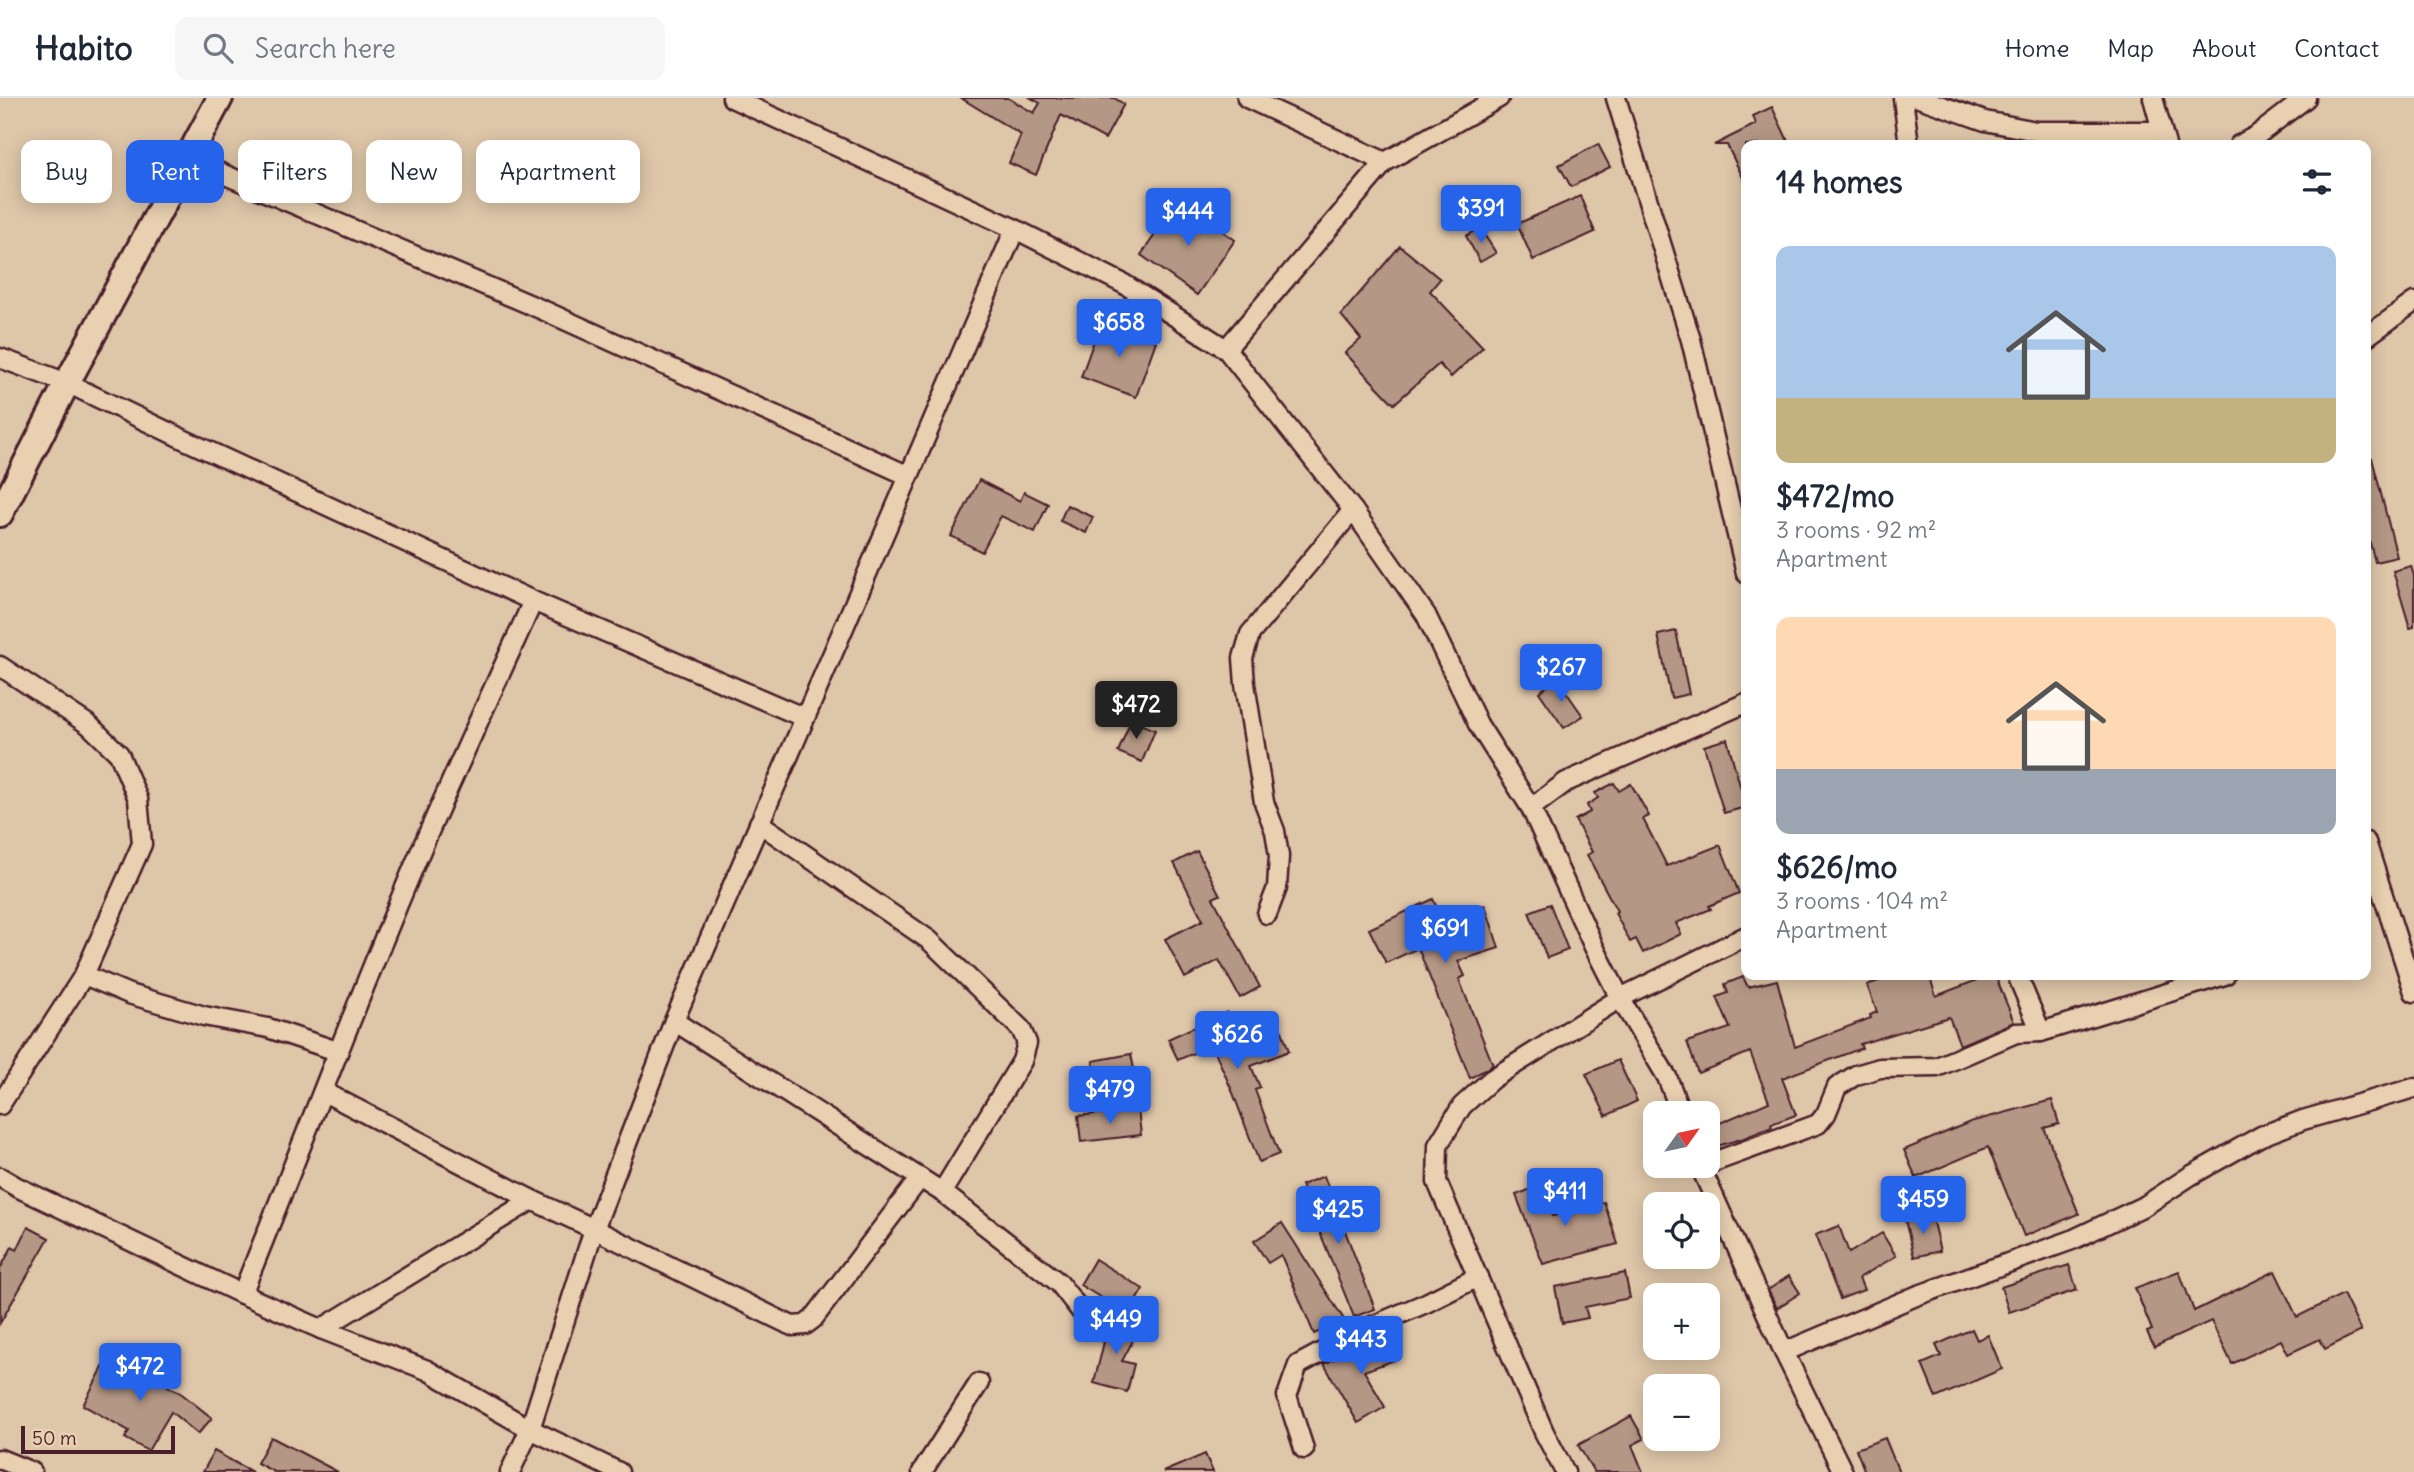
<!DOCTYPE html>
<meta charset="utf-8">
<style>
body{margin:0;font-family:Delius,sans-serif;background:#f6f6f7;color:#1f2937;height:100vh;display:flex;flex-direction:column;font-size:26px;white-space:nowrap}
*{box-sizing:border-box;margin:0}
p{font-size:23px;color:#747a83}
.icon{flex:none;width:38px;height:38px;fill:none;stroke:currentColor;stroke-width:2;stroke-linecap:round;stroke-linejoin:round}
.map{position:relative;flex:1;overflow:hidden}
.sheet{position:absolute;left:1741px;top:42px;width:630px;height:840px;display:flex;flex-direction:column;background:#fff;border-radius:14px;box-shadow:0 4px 18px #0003}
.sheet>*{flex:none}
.guide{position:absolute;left:21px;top:42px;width:665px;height:63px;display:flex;gap:14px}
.needle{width:46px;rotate:57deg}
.fabs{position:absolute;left:1643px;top:1003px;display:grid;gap:14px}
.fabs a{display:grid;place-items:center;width:77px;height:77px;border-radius:14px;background:#fff;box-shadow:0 4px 18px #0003;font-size:35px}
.scale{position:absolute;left:21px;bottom:18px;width:154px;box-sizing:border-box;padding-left:7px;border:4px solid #4a1f2b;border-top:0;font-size:19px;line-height:24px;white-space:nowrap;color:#4a1f2b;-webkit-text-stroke:5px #e8d0b0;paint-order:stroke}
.price{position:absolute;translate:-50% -60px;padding:0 16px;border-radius:7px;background:#2563eb;color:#fff;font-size:23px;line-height:46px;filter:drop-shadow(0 2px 4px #0008)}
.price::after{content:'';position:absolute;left:50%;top:42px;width:21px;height:16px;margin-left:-10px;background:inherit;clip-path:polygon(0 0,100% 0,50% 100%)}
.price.current{background:#222;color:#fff}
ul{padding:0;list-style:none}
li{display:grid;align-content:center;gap:14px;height:371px;padding:0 35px}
li span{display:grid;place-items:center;height:217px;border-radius:14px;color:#555}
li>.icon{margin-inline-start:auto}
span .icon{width:126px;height:126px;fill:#fffc;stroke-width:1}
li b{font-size:30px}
h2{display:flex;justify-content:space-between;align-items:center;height:84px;padding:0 35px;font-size:30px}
.pill{padding:0 24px;border-radius:14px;background:#fff;box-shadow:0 4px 18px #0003;font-size:24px;line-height:63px}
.pill.current{background:#2563eb;color:#fff}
header{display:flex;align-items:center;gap:42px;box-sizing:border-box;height:98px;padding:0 35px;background:#fff;border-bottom:2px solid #e0e1e3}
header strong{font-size:33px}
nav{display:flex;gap:38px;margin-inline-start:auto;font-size:24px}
.search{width:490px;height:63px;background:#f6f6f7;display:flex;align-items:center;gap:18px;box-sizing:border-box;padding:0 24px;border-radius:14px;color:#747a83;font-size:26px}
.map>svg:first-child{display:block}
</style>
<header>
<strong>Habito</strong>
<div class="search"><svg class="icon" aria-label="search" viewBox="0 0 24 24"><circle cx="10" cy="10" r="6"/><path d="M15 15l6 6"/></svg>Search here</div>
<nav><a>Home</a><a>Map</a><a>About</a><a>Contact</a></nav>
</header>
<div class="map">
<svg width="2414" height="1374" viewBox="0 0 2414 1374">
<rect width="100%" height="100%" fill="#dec6a8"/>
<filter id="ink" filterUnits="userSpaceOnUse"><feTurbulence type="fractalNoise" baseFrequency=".0143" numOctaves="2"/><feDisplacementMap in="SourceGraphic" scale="14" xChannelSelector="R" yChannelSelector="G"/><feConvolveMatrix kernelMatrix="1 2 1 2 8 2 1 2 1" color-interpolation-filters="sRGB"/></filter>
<g filter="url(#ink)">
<g fill="#b49784" stroke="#4a1f2b" stroke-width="2">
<path d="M961,0H1008L1034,15L1040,5L1031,0H1114L1124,6L1105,41L1061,17L1036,77L1009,65L1021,37Z"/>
<path d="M1772,9L1790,47H1746V86L1727,47H1714L1756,26L1753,18Z"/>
<path d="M1598,46L1610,69L1571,89L1559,67Z"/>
<path d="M1580,98L1595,134L1533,162L1517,126Z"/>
<path d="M1179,102L1235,142L1197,197L1141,157Z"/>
<path d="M1480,130L1496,155L1480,164L1466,138Z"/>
<path d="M1400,148L1440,181L1430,193L1483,249L1451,279L1439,266L1394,306L1345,255L1361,241L1341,217Z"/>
<path d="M1101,223L1156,243L1136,299L1081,279Z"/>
<path d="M2372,360L2397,459L2375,464L2366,430V361Z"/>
<path d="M979,382L1020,403L1024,394L1048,406L1035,434L1001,418L982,454L951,438Z"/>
<path d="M1067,407L1093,419L1086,435L1060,423Z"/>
<path d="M2411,468L2414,478V529L2410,530L2393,473Z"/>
<path d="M1676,533L1689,596L1671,600L1658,537Z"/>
<path d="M1557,581L1583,618L1564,630L1539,594Z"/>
<path d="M1131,622L1155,632L1142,664L1118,654Z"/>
<path d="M1727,641L1746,709L1724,715L1704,648Z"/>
<path d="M1614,685L1619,693L1631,686L1649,718L1643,721L1667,768L1720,747L1739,795L1709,808L1711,811L1676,825L1681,836L1643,855L1636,841L1630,844L1615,815L1617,813L1587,757L1592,754L1575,722L1590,714L1587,707L1598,700L1595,695Z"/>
<path d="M1197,753L1220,797L1213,800L1260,889L1240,900L1219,862L1185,880L1165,841L1203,822L1174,765Z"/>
<path d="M1433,801L1442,821L1485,807L1499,850L1458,863L1465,878L1459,881L1493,967L1470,980L1418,850L1386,865L1369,831Z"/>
<path d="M1550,806L1568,852L1547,860L1529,814Z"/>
<path d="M1896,877H1929L1936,898L1990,877H1995L2014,924L1960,947L1949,919L1860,946L1862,950L1782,980L1796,1017L1771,1026L1772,1029L1744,1040L1714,1049L1708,1030L1769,1004L1750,954L1698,975L1687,944L1730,930L1717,899L1728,895L1725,886L1743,879L1748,889L1777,882L1795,949L1871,920L1870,917L1877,914L1867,887Z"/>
<path d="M1227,914L1243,949L1282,933L1289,953L1251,968L1260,989L1255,992L1279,1056L1259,1064L1233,995L1212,947L1178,962L1168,941Z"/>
<path d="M1131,956L1136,981L1097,987L1093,963Z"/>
<path d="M1618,962L1637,1003L1606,1018L1586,976Z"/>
<path d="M2052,1002L2059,1026L2044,1030L2079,1116L2024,1138L1988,1049L1916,1080L1904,1052L1970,1024Z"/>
<path d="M1138,1011L1141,1037L1081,1044L1078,1018Z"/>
<path d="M1324,1078L1375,1211L1354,1219L1301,1087Z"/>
<path d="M1541,1087L1553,1118L1604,1104L1618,1146L1543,1166L1516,1097Z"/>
<path d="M1931,1116L1940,1153L1914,1159L1905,1122Z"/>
<path d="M1282,1125L1345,1223L1314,1236L1281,1157L1268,1165L1254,1143Z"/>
<path d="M1839,1128L1849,1155L1882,1135L1896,1158L1859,1180L1864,1192L1840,1201L1815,1137Z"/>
<path d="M28,1129L49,1140L0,1225V1171L12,1149L17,1152Z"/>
<path d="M1095,1161L1143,1191L1128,1216L1080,1187Z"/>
<path d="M2069,1167L2077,1192L2009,1214L2001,1189Z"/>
<path d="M2179,1173L2194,1213L2275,1173L2297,1219L2343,1196L2361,1233L2325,1251L2320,1241L2288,1256L2281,1242L2232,1266L2211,1223L2154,1249L2147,1234L2152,1232L2135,1190Z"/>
<path d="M1625,1175L1630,1200L1585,1209L1588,1220L1562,1225L1555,1189Z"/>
<path d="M1789,1178L1800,1195L1777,1210L1768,1192Z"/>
<path d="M1113,1218L1139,1231L1122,1263L1134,1266L1127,1294L1094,1285L1104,1244L1100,1242Z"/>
<path d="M1972,1231L1977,1242L1988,1237L2002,1271L1936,1300L1922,1266L1941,1258L1936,1247Z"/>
<path d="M1385,1235L1395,1262L1364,1273L1385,1309L1358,1325L1324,1266Z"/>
<path d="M110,1256L182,1296L212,1320L198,1336L171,1314L148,1353L125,1340L129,1333L83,1307Z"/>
<path d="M1631,1318L1644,1341L1632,1347L1643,1374H1594L1578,1347Z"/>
<path d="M271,1339L338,1374H274L257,1365Z"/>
<path d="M1885,1340L1899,1374H1865L1856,1351Z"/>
<path d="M214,1353L252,1374H203Z"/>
<path d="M1205,1356L1213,1374H1163Z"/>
</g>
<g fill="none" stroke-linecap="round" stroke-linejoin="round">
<g stroke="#4a1f2b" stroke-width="23">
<g id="street">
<path d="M732,0L1015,131L1124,186L1226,251L1385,64"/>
<path d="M1247,0L1385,64L1499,0"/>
<path d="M1616,0L1691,242L1746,475"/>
<path d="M1903,0L1909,47"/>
<path d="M1919,0L1985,23L2036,33H2161"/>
<path d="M2153,0L2166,47"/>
<path d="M2239,47L2256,38L2306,0"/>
<path d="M188,61L545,213L909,378L1015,131"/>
<path d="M2366,239L2414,204"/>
<path d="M1226,251L1353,412L1426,517L1478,626L1531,710L1594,849L1620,900L1746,838"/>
<path d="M0,260L67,285L185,342L533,503L805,620L909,378"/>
<path d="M0,568L89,627L119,656L138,701L142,746L84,877L129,896L204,918L268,930L337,953"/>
<path d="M1531,710L1566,684L1746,605"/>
<path d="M759,725L929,842L1021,931L1027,945L1022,963L942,1094"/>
<path d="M2366,744L2414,894"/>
<path d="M1267,816L1277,790L1279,758L1275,733L1264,704L1245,586L1243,560L1250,536L1353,412"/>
<path d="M2017,877L2041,934"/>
<path d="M674,923L942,1094L1059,1185L1087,1221"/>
<path d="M324,994L532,1102L594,1131L674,923L805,620"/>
<path d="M0,1007L84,877"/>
<path d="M1708,1066L1818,1026L1826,1016L1837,989L1856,977L1880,970L1937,969L2016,935L2041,934L2225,877"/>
<path d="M1700,1068L1784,1254L1843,1374"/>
<path d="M0,1079L17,1089L242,1196L321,1231L427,1272L530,1331L594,1131L792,1228L805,1227L813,1221L920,1080"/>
<path d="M242,1196C301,1051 356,904 418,759C455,673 495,588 533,503"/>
<path d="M321,1231L532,1102"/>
<path d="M1784,1254L1916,1198L2072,1142L2146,1107L2190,1078L2261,1038L2303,1022L2414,990"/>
<path d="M1304,1351L1287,1298L1298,1267L1365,1231L1426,1205L1478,1179"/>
<path d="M0,1361L32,1374"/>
<path d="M510,1374L530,1331L619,1374"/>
<path d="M922,1374L979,1285"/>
<path d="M1565,1374L1544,1334L1437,1084L1438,1047L1462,1008L1492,981L1620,900L1667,979L1681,1015"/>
</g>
</g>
<g stroke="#4a1f2b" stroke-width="30">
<path id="secondary" d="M0,416L67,285L220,0"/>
</g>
<use href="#street" stroke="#e8d0b0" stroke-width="18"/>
<use href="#secondary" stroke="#e8d0b0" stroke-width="24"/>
</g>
</g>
</svg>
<div class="fabs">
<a><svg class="needle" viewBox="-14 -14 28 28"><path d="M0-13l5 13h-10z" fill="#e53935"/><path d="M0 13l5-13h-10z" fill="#747a83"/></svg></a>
<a><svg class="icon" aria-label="locate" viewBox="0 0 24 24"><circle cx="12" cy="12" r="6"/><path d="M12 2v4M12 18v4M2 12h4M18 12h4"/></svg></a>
<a>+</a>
<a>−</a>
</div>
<div class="scale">50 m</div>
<b class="price" style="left:1481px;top:147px">$391</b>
<b class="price" style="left:1188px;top:150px">$444</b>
<b class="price" style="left:1119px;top:261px">$658</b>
<b class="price" style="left:1561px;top:606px">$267</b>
<b class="price current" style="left:1136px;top:643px">$472</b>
<b class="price" style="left:1445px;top:867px">$691</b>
<b class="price" style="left:1237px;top:973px">$626</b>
<b class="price" style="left:1110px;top:1028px">$479</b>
<b class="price" style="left:1565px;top:1130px">$411</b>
<b class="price" style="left:1923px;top:1138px">$459</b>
<b class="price" style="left:1338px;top:1148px">$425</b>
<b class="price" style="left:1116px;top:1258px">$449</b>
<b class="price" style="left:1361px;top:1278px">$443</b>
<b class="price" style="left:140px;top:1305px">$472</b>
<div class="guide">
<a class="pill">Buy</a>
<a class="pill current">Rent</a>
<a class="pill">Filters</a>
<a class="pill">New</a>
<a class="pill">Apartment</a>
</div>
<section class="sheet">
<h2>14 homes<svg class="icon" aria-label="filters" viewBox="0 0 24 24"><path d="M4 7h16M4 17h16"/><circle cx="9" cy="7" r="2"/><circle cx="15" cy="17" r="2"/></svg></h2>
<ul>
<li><span style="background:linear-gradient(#a9c7e8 70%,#c2b280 0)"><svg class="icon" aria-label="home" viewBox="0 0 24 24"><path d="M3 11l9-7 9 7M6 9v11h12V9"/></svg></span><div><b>$472/mo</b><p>3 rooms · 92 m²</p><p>Apartment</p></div></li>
<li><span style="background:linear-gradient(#ffd9b3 70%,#9aa5b1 0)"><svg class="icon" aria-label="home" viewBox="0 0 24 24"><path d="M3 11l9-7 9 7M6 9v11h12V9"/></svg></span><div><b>$626/mo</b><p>3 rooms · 104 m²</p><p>Apartment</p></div></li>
</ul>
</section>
</div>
